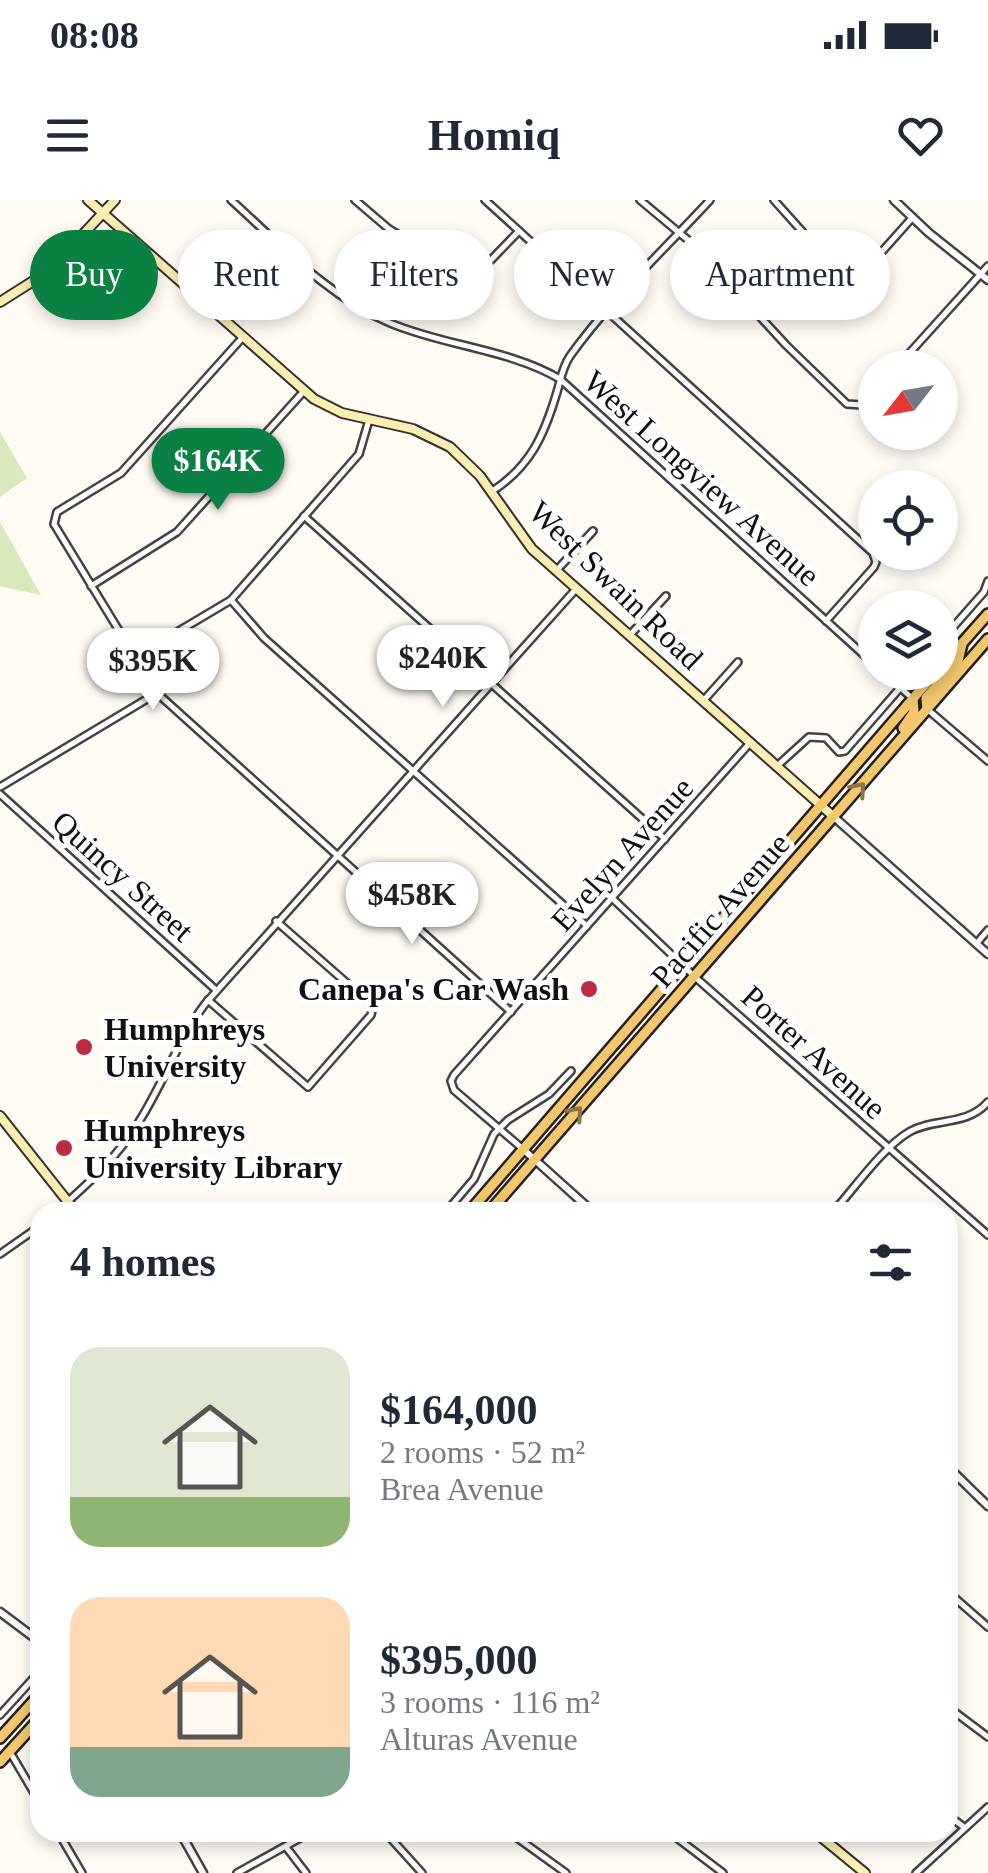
<!DOCTYPE html>
<meta charset="utf-8">
<style>
body{margin:0;font-family:Georgia,serif;background:#f2f2f3;color:#1f2937;height:100vh;display:flex;flex-direction:column;font-size:38px;white-space:nowrap}
*{box-sizing:border-box;margin:0}
p{font-size:32px;color:#747a83}
.icon{flex:none;width:55px;height:55px;fill:none;stroke:currentColor;stroke-width:2;stroke-linecap:round;stroke-linejoin:round}
.map{position:relative;flex:1;overflow:hidden}
.sheet{position:absolute;left:30px;top:1002px;width:928px;height:640px;display:flex;flex-direction:column;background:#fff;border-radius:30px;box-shadow:0 5px 15px #0003}
.sheet>*{flex:none}
.hud{position:absolute;left:30px;top:30px;width:930px;height:90px;display:flex;gap:20px}
.needle{width:65px;rotate:239deg}
.fabs{position:absolute;left:858px;top:150px;display:grid;gap:20px}
.fabs a{display:grid;place-items:center;width:100px;height:100px;border-radius:50%;background:#fff;box-shadow:0 5px 15px #0003;font-size:50px}
.price{position:absolute;translate:-50% -85px;padding:0 22px;border-radius:35px;background:#fff;color:#222;font-size:32px;line-height:65px;filter:drop-shadow(0 2px 5px #0008)}
.price::after{content:'';position:absolute;left:50%;top:60px;width:30px;height:22px;margin-left:-15px;background:inherit;clip-path:polygon(0 0,100% 0,50% 100%)}
.price.current{background:#0b8043;color:#fff}
ul{padding:0;list-style:none}
li{display:flex;align-items:center;gap:30px;height:250px;padding:0 40px}
li span{display:grid;place-items:center;flex:none;width:280px;height:200px;border-radius:30px;color:#555}
li>.icon{margin-inline-start:auto}
span .icon{width:120px;height:120px;fill:#fffc;stroke-width:1}
li b{font-size:42px}
h2{display:flex;justify-content:space-between;align-items:center;height:120px;padding:0 40px;font-size:42px}
.tag{padding:0 35px;border-radius:45px;background:#fff;box-shadow:0 5px 15px #0003;font-size:35px;line-height:90px}
.tag.current{background:#0b8043;color:#fff}
.status{display:flex;justify-content:space-between;align-items:center;height:70px;padding:0 50px;background:#fff;direction:ltr}
.status svg{height:28px;fill:currentColor}
header{display:flex;justify-content:space-between;align-items:center;height:130px;padding:0 40px;background:#fff;font-size:45px;font-weight:600}
.map>svg:first-child{display:block}
</style>
<div class="status"><b>08:08</b><svg viewBox="0 0 49 12"><path d="M0 12V9h3v3zM5 12V6h3v6zM10 12V3h3v9zM15 12V0h3v12zM26 1h20v11H26zM47 4h2v5h-2z"/></svg></div>
<header><svg class="icon" aria-label="menu" viewBox="0 0 24 24"><path d="M4 6h16M4 12h16M4 18h16"/></svg>Homiq<svg class="icon" aria-label="heart" viewBox="0 0 24 24"><path d="M12 20l-8-8c-3-5 5-10 8-4 3-6 11-1 8 4z"/></svg></header>
<div class="map">
<svg width="988" height="1673" viewBox="0 0 988 1673">
<rect width="100%" height="100%" fill="#fffbf3"/>
<g fill="#d8e9bd">
<path d="M0,232L27,278L0,297Z"/>
<path d="M0,322L41,395L0,386Z"/>
</g>
<g fill="none" stroke-linecap="round" stroke-linejoin="round">
<g stroke="#434343" stroke-width="10">
<g id="minor">
<path d="M231,0C280,44 328,97 390,123C444,146 509,149 560,179L875,465"/>
<path d="M355,0L389,29L411,42L477,63L491,60L519,31"/>
<path d="M485,0L873,353L876,362L874,367L826,421"/>
<path d="M640,0L694,45L786,145L847,204L862,205L875,191"/>
<path d="M774,0L842,76L853,80L862,74L912,18"/>
<path d="M243,137L121,273L57,312L54,324L157,493L511,812"/>
<path d="M896,168L988,66"/>
<path d="M491,292C530,267 544,236 557,192C561,179 562,168 570,156C610,100 663,51 710,0"/>
<path d="M304,316L665,639"/>
<path d="M556,371L593,331"/>
<path d="M91,386L177,332L304,191"/>
<path d="M231,400L264,438L587,726"/>
<path d="M629,436L666,396"/>
<path d="M940,442L984,392L988,381"/>
<path d="M135,457L231,400L359,254L369,220"/>
<path d="M883,472L913,499"/>
<path d="M704,500L738,462"/>
<path d="M927,509L988,561"/>
<path d="M776,567L809,537L826,538L839,552L845,551L914,472"/>
<path d="M0,587L157,493"/>
<path d="M0,594L216,790"/>
<path d="M612,698L695,777L988,1035"/>
<path d="M977,743L988,730"/>
<path d="M208,800L308,887L371,815L373,806L276,721"/>
<path d="M524,950L454,890L451,881L454,875L749,544"/>
<path d="M56,1012C88,984 118,957 140,920C164,882 178,840 205,804L576,389"/>
<path d="M446,1012L474,979L494,934L508,920L549,894L571,871"/>
<path d="M833,1012C854,989 882,948 909,932C935,917 966,927 988,902"/>
<path d="M0,1054L40,1026"/>
<path d="M948,1392L988,1427"/>
<path d="M948,1507L988,1537"/>
<path d="M0,1515L40,1471"/>
<path d="M10,1552L40,1603"/>
<path d="M948,1615L965,1628"/>
<path d="M58,1632L82,1673"/>
<path d="M385,1632L422,1673"/>
<path d="M509,1632L566,1673"/>
<path d="M669,1632L723,1673"/>
<path d="M286,1647L306,1673"/>
<path d="M237,1673L311,1632"/>
<path d="M916,1673L988,1607"/>
</g>
</g>
<g stroke="#434343" stroke-width="11">
<g id="tertiary">
<path d="M894,0L929,33L988,80"/>
<path d="M834,617L988,754"/>
<path d="M524,950L593,1012"/>
<path d="M948,1267L988,1306"/>
<path d="M0,1412L40,1442"/>
<path d="M180,1632L203,1673"/>
</g>
</g>
<g stroke="#323232" stroke-width="12">
<g id="secondary">
<path d="M88,0L314,199L342,213L413,229L450,247L480,276L532,349L834,617"/>
<path d="M0,102L49,71L115,0"/>
<path d="M0,916L76,1012"/>
<path d="M815,1632L865,1673"/>
</g>
</g>
<g stroke="#212121" stroke-width="14">
<g id="primary">
<path d="M940,468L988,414"/>
<path d="M927,509L926,498L958,461L962,444"/>
<path d="M903,528L914,512L913,499"/>
<path d="M469,1012L936,472"/>
<path d="M489,1012L988,439"/>
<path d="M0,1538L40,1494"/>
<path d="M0,1562L40,1518"/>
</g>
</g>
<use href="#minor" stroke="#fff" stroke-width="5"/>
<use href="#tertiary" stroke="#fff" stroke-width="6"/>
<use href="#secondary" stroke="#fcedb0" stroke-width="8"/>
<use href="#primary" stroke="#f4c76e" stroke-width="9"/>
</g>
<defs><path id="oneway-chevron" d="M-2-3.5L2.5 0L-2 3.5" fill="none" stroke-width="1.6" stroke-linecap="round" stroke-linejoin="round" transform="scale(2.5)"/></defs>
<g stroke="#8d7544">
<use href="#oneway-chevron" transform="translate(859 589) rotate(-49)"/>
<use href="#oneway-chevron" transform="translate(576 913) rotate(-49)"/>
</g>
<g fill="#bc2b3f" stroke="#fff" stroke-width="4">
<circle cx="589" cy="789" r="10"/>
<circle cx="84" cy="847" r="10"/>
<circle cx="64" cy="948" r="10"/>
</g>
<g text-anchor="middle" stroke-width="10" stroke-linejoin="round" paint-order="stroke">
<g font-size="32" fill="#101010" stroke="#fff">
<text transform="translate(702 278) rotate(42)" y="11">West Longview Avenue</text>
<text transform="translate(616 385) rotate(44)" y="11">West Swain Road</text>
<text transform="translate(622 654) rotate(-48)" y="11">Evelyn Avenue</text>
<text transform="translate(123 676) rotate(42)" y="11">Quincy Street</text>
<text transform="translate(720 710) rotate(-49)" y="11">Pacific Avenue</text>
<text transform="translate(814 852) rotate(42)" y="11">Porter Avenue</text>
</g>
<g font-size="32" font-weight="bold" fill="#101010" stroke="#fff" text-anchor="start">
<text x="569" y="800" text-anchor="end">Canepa's Car Wash</text>
<text x="104" y="840">Humphreys<tspan x="104" dy="37">University</tspan></text>
<text x="84" y="941">Humphreys<tspan x="84" dy="37">University Library</tspan></text>
</g>
</g>
</svg>
<div class="fabs">
<a><svg class="needle" viewBox="-14 -14 28 28"><path d="M0-13l5 13h-10z" fill="#e53935"/><path d="M0 13l5-13h-10z" fill="#747a83"/></svg></a>
<a><svg class="icon" aria-label="locate" viewBox="0 0 24 24"><circle cx="12" cy="12" r="6"/><path d="M12 2v4M12 18v4M2 12h4M18 12h4"/></svg></a>
<a><svg class="icon" aria-label="layers" viewBox="0 0 24 24"><path d="M12 4l9 5-9 5-9-5zM3 14l9 5 9-5"/></svg></a>
</div>
<b class="price current" style="left:218px;top:313px">$164K</b>
<b class="price" style="left:443px;top:510px">$240K</b>
<b class="price" style="left:153px;top:513px">$395K</b>
<b class="price" style="left:412px;top:747px">$458K</b>
<div class="hud">
<a class="tag current">Buy</a>
<a class="tag">Rent</a>
<a class="tag">Filters</a>
<a class="tag">New</a>
<a class="tag">Apartment</a>
</div>
<section class="sheet">
<h2>4 homes<svg class="icon" aria-label="filters" viewBox="0 0 24 24"><path d="M4 7h16M4 17h16"/><circle cx="9" cy="7" r="2"/><circle cx="15" cy="17" r="2"/></svg></h2>
<ul>
<li><span style="background:linear-gradient(#dfe7d0 75%,#8fb573 0)"><svg class="icon" aria-label="home" viewBox="0 0 24 24"><path d="M3 11l9-7 9 7M6 9v11h12V9"/></svg></span><div><b>$164,000</b><p>2 rooms · 52 m²</p><p>Brea Avenue</p></div></li>
<li><span style="background:linear-gradient(#ffd9b3 75%,#7fa58c 0)"><svg class="icon" aria-label="home" viewBox="0 0 24 24"><path d="M3 11l9-7 9 7M6 9v11h12V9"/></svg></span><div><b>$395,000</b><p>3 rooms · 116 m²</p><p>Alturas Avenue</p></div></li>
</ul>
</section>
</div>
